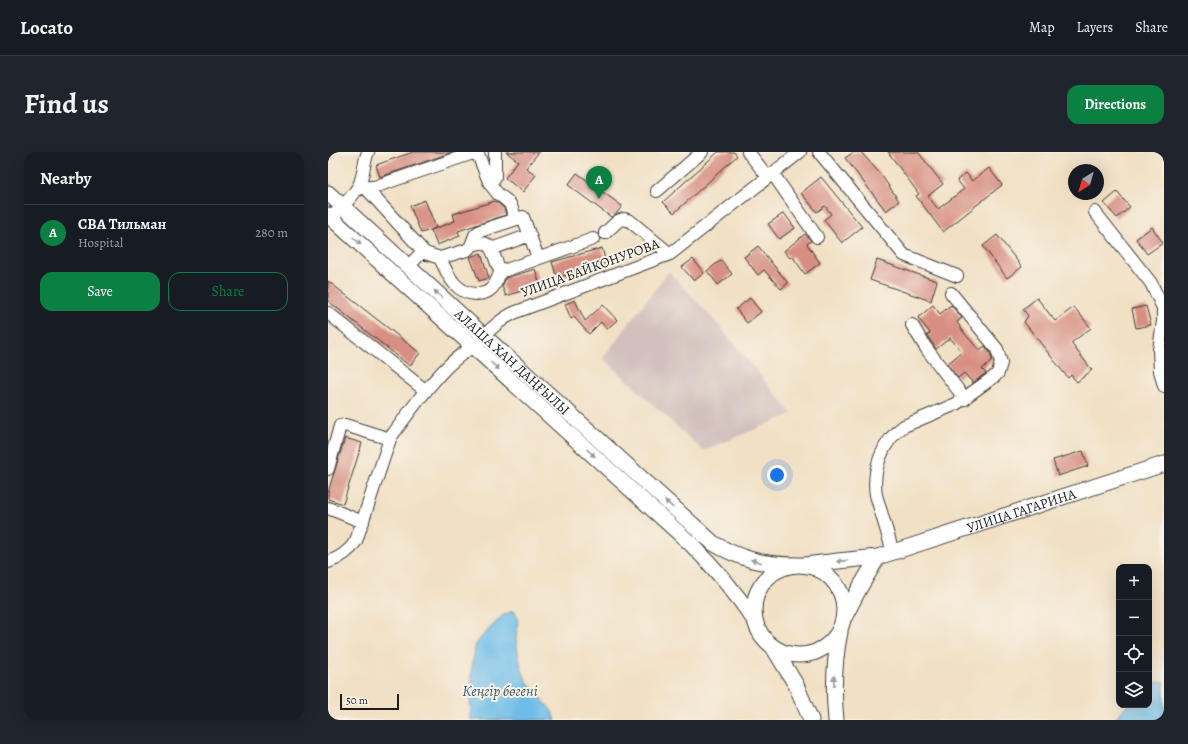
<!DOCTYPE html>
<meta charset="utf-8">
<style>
:root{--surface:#171b24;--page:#20242c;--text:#f1f3f6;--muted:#9ea1a6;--line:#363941;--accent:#0b8043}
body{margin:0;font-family:Alegreya,serif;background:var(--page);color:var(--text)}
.controls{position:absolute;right:12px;bottom:12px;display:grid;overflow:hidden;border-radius:8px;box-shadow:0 4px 16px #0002}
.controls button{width:36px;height:36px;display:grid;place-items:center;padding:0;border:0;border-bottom:1px solid var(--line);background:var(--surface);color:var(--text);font:20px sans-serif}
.compass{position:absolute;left:740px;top:12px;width:36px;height:36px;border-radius:50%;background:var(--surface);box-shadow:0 4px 16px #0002;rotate:217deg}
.scale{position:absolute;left:12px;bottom:10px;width:59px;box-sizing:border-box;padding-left:4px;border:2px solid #1c1c1c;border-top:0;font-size:11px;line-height:14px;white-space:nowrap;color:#1c1c1c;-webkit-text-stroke:3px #f7f3e8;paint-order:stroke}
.you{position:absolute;left:449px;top:323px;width:14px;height:14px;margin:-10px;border:3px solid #fff;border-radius:50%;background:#1a73e8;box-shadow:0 0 0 6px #1a73e833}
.badge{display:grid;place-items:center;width:26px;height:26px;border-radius:50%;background:var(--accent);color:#fff;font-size:13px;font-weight:700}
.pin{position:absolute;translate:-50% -33px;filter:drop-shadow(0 1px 2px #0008)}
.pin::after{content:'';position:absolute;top:21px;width:14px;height:12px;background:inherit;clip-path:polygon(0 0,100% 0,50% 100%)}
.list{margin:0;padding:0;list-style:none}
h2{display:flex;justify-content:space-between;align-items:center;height:52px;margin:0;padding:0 16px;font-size:17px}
h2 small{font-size:13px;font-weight:400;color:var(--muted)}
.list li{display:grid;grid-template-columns:26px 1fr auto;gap:12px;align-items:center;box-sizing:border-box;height:56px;padding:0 16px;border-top:1px solid var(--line)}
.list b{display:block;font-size:15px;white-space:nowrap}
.list p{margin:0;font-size:13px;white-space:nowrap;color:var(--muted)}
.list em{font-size:13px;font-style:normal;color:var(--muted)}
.actions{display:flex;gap:8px;padding:12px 16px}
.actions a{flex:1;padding:9px 0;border:1px solid var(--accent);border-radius:12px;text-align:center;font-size:14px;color:var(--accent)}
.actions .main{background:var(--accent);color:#fff}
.icon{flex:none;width:22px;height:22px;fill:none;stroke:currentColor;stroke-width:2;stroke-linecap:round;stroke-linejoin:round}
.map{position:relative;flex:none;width:836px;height:568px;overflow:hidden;border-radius:12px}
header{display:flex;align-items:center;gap:24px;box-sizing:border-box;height:56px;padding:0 20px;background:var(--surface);border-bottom:1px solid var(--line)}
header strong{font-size:19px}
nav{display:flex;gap:22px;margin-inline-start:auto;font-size:14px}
.intro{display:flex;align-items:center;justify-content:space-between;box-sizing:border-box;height:96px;padding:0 24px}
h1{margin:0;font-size:28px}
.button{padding:10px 18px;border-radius:12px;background:var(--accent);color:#fff;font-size:14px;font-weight:700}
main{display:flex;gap:24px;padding:0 24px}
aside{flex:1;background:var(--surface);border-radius:12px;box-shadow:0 4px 16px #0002}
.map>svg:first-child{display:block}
</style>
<header>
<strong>Locato</strong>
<nav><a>Map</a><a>Layers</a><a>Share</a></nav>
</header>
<div class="intro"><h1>Find us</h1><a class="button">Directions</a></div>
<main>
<aside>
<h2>Nearby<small></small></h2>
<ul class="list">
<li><span class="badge">A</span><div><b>СВА Тильман</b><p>Hospital</p></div><em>280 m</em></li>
</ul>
<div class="actions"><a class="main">Save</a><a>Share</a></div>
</aside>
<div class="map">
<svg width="836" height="568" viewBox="0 0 836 568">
<rect width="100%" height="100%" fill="#f7f3e8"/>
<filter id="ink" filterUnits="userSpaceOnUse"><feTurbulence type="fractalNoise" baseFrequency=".025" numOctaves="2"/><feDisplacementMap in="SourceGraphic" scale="8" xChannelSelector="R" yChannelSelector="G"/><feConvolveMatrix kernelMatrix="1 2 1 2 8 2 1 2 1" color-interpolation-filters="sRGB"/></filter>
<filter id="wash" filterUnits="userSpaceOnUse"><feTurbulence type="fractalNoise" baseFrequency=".012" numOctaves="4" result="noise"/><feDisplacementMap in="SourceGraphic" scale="16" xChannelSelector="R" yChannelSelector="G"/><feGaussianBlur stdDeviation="0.9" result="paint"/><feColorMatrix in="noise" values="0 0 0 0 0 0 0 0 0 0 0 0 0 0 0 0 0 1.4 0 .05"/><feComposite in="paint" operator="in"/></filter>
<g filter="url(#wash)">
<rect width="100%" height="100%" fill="#f1e0c4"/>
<path fill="#d1c0bc" d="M 341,119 L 394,177 L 464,262 L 375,299 L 275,206 Z"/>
<path fill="#6ebde8" stroke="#456c82" d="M 184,459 L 187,460 L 190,466 L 188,488 L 193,516 L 199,530 L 223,558 L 228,568 L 143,568 L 142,546 L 144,531 L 143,522 L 148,491 L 174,464 Z
M 836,529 L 836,568 L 786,568 L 799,553 L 821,553 L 821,532 Z"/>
<g id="blocks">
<path fill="#d88f83" d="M 85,0 L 125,0 L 52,25 L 48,13 Z
M 178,0 L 211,0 L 198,16 L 208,23 L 195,40 L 177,26 L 190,9 Z
M 390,0 L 406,0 L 409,4 L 346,61 L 335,50 Z
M 526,0 L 533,0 L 554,24 L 571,49 L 558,59 L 517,6 Z
M 560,0 L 590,0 L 615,32 L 600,44 L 610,57 L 636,37 L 629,28 L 638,21 L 644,29 L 661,16 L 674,33 L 615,80 L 588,44 L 591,42 Z
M 249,21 L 294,54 L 288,62 L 283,65 L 240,33 Z
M 493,25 L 534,75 L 514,91 L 496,68 L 503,62 L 497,54 L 489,60 L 473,41 Z
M 789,40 L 802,55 L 789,66 L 776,51 Z
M 97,48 L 108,76 L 93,81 L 82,54 Z
M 167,49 L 176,56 L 178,63 L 130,79 L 132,84 L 109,93 L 103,78 L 127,69 L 125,62 Z
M 456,61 L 467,76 L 451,87 L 440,72 Z
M 824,75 L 835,91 L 819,102 L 808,87 Z
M 477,82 L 483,89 L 479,92 L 492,111 L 477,122 L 464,104 L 462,106 L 456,99 Z
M 669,83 L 694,115 L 679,126 L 655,94 Z
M 430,94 L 460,131 L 453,137 L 436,118 L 430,123 L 416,105 Z
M 274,96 L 278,111 L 229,126 L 224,110 Z
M 153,101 L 161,126 L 151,129 L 142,105 Z
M 365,107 L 376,121 L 366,129 L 354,115 Z
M 393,108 L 404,122 L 390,133 L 379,119 Z
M 549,108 L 609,129 L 603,149 L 542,128 Z
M 207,117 L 212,133 L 178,144 L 174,134 L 178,126 Z
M 0,129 L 92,201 L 82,214 L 0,149 Z
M 422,146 L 433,160 L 419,171 L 408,157 Z
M 709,146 L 727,169 L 746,155 L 763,176 L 743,191 L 764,218 L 749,230 L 743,223 L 740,226 L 696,170 L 700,164 L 695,157 Z
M 247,148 L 257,169 L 275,153 L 289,168 L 279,177 L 273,170 L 261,182 L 246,165 L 243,167 L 237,152 Z
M 605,153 L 612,162 L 623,153 L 634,166 L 629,170 L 637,182 L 651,198 L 657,194 L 662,201 L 664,208 L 654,217 L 658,221 L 645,231 L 636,221 L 630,226 L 619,212 L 634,200 L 622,186 L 608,197 L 599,183 L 602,181 L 590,166 Z
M 818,154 L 823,173 L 808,176 L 804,157 Z
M 17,286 L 34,291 L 15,352 L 0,347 L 0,340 Z
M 755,299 L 760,314 L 730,324 L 725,308 Z"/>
</g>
</g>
<g filter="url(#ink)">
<use href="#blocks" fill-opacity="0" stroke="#3c3935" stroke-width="1"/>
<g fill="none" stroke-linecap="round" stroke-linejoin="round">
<defs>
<path id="minor" d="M 149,0 L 162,32 L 170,42 L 178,48 L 182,52 L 188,67
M 420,0 L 440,25
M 491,0 L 576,103 L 629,124
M 445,22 L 489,85
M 162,32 L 167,25 L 167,0
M 37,35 L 97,101
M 28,38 L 37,35 L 46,35 L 148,0
M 329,39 L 374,0
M 767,60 L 823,131 L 835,156 L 835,169 L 831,198 L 832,219 L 836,234
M 3,66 C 12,56 30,41 33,28 C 36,19 36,9 40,0
M 277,81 L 290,69 L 296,67 L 302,69 L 342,102
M 143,94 C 146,93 152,90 156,91 C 165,93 167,109 171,116 L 178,118 L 265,87
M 163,97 L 202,83
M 112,106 C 120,123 127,141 148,142 C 153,142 159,141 163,137 C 168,133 171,123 173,118
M 80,115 L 93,101 L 97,101 L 112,106 L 139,98 L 143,94 L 147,83 L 152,79 L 195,65 L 210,106
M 0,161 L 98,239
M 584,173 L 598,196 L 637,247
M 0,317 L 12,274 L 17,273 L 62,287
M 0,356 L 35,370
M 565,400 L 548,343 C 544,317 555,288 576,274 L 628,252 L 667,224 L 670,221 L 673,211 L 669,197 L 623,141
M 0,410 C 12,406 21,400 28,389 L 62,287 L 65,282 C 83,258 100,233 121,213 C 129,205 139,199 147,192 C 160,180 172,167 188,160 L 342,102 L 472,0"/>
<g id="major">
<path id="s1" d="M 0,41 L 156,184 L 385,391 C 412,407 436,413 467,413"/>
<path d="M 0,63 L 363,392 C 387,416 408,441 427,469"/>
<path id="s2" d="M 477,413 L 510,409 L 550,405 L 836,312"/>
<circle cx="471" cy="458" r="45"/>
<path d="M 517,464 L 531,437 L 550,405"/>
<path d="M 445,495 L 468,533 L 483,568"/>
<path d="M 508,568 C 505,538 506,509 512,480"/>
</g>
</defs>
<use href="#minor" stroke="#3c3935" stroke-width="14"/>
<use href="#major" stroke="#3c3935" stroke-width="17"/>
<use href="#minor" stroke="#fff" stroke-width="12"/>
<use href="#major" stroke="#fff" stroke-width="15"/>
</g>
<defs><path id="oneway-solid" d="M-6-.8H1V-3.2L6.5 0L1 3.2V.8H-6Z"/></defs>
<g fill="#999">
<use href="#oneway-solid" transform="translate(29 89) rotate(42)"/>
<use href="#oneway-solid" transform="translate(110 142) rotate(-137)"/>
<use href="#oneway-solid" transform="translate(167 214) rotate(42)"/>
<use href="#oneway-solid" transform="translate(263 301) rotate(42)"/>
<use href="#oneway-solid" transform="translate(341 352) rotate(-138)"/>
<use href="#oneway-solid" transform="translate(428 409) rotate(-164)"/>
<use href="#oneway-solid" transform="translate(514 409) rotate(174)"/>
<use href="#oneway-solid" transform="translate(506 529) rotate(-89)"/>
</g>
</g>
<g text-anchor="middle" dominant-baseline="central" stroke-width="4" stroke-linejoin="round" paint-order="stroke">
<g font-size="14" fill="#1c1c1c" stroke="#f7f3e8">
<text transform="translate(262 116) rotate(-20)">УЛИЦА БАЙКОНУРОВА</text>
<text stroke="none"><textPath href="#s1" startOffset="250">АЛАША ХАН ДАҢҒЫЛЫ</textPath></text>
<text stroke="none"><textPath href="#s2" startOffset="224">УЛИЦА ГАГАРИНА</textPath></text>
</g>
<g font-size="15" font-style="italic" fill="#395463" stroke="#f7f3e8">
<text x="172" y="539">Кеңгір бөгені</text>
</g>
</g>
</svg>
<div class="controls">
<button>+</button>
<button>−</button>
<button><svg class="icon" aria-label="locate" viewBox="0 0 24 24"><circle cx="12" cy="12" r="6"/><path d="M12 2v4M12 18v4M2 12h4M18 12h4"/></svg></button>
<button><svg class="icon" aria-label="layers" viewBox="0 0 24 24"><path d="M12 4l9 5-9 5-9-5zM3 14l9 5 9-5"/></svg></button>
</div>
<svg class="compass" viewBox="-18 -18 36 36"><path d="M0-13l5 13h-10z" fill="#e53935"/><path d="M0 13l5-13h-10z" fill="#9ea1a6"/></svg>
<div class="scale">50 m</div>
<div class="you"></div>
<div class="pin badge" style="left:271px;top:47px">A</div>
</div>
</main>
